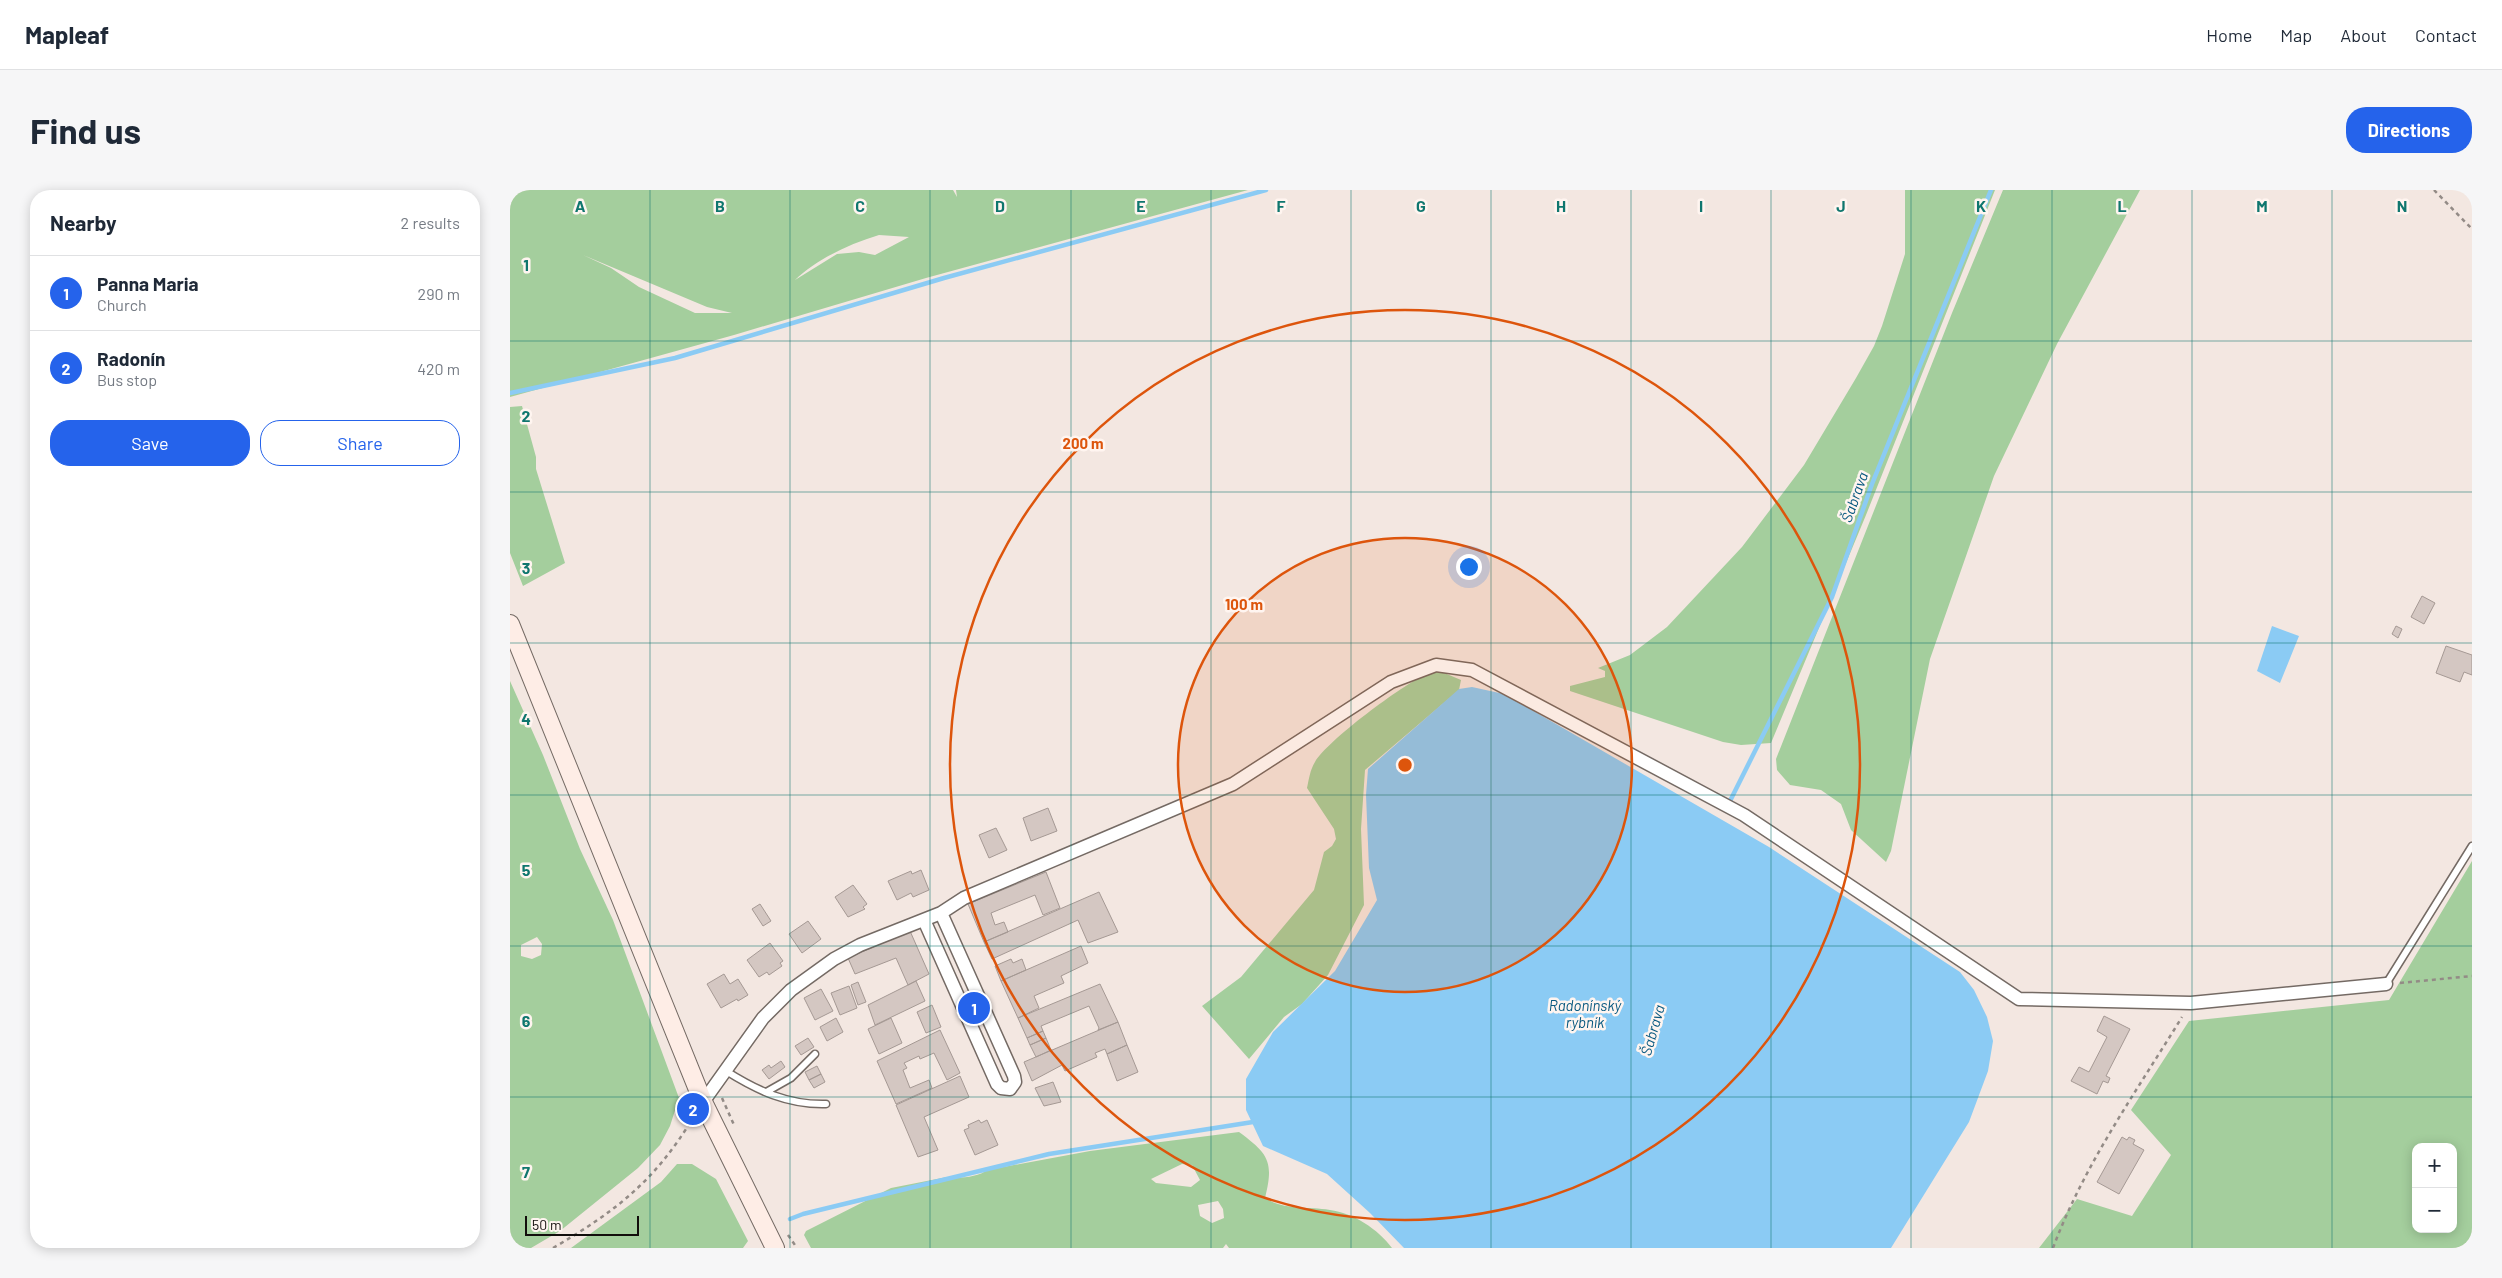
<!DOCTYPE html>
<meta charset="utf-8">
<style>
:root{--surface:#fff;--page:#f6f6f7;--text:#1f2937;--muted:#747a83;--line:#e0e1e3;--accent:#2563eb}
body{margin:0;font-family:Barlow,sans-serif;background:var(--page);color:var(--text)}
.controls{position:absolute;right:15px;bottom:15px;display:grid;overflow:hidden;border-radius:10px;box-shadow:0 2px 12px #0003}
.controls button{width:45px;height:45px;display:grid;place-items:center;padding:0;border:0;border-bottom:1px solid var(--line);background:var(--surface);color:var(--text);font:25px sans-serif}
.scale{position:absolute;left:15px;bottom:12px;width:114px;box-sizing:border-box;padding-left:5px;border:2px solid #120e0c;border-top:0;font-size:14px;line-height:18px;white-space:nowrap;color:#120e0c;-webkit-text-stroke:4px #fff5f0;paint-order:stroke}
.you{position:absolute;left:958px;top:376px;width:18px;height:18px;margin:-12px;border:4px solid #fff;border-radius:50%;background:#1a73e8;box-shadow:0 0 0 8px #1a73e833}
.badge{display:grid;place-items:center;width:32px;height:32px;border-radius:50%;background:var(--accent);color:#fff;font-size:16px;font-weight:700}
.pin{position:absolute;translate:-50% -50%;border:2px solid #fff;box-shadow:0 1px 5px #0006}
.list{margin:0;padding:0;list-style:none}
h2{display:flex;justify-content:space-between;align-items:center;height:65px;margin:0;padding:0 20px;font-size:21px}
h2 small{font-size:16px;font-weight:400;color:var(--muted)}
.list li{display:grid;grid-template-columns:32px 1fr auto;gap:15px;align-items:center;box-sizing:border-box;height:75px;padding:0 20px;border-top:1px solid var(--line)}
.list b{display:block;font-size:19px;white-space:nowrap}
.list p{margin:0;font-size:16px;white-space:nowrap;color:var(--muted)}
.list em{font-size:16px;font-style:normal;color:var(--muted)}
.actions{display:flex;gap:10px;padding:15px 20px}
.actions a{flex:1;padding:11px 0;border:1px solid var(--accent);border-radius:20px;text-align:center;font-size:18px;color:var(--accent)}
.actions .main{background:var(--accent);color:#fff}
.map{position:relative;flex:none;width:1962px;height:1058px;overflow:hidden;border-radius:20px}
header{display:flex;align-items:center;gap:30px;box-sizing:border-box;height:70px;padding:0 25px;background:var(--surface);border-bottom:1px solid var(--line)}
header strong{font-size:24px}
nav{display:flex;gap:28px;margin-inline-start:auto;font-size:18px}
.intro{display:flex;align-items:center;justify-content:space-between;box-sizing:border-box;height:120px;padding:0 30px}
h1{margin:0;font-size:35px}
.button{padding:12px 22px;border-radius:20px;background:var(--accent);color:#fff;font-size:18px;font-weight:700}
main{display:flex;gap:30px;padding:0 30px}
aside{flex:1;background:var(--surface);border-radius:20px;box-shadow:0 2px 12px #0003}
.map>svg:first-child{display:block}
</style>
<header>
<strong>Mapleaf</strong>
<nav><a>Home</a><a>Map</a><a>About</a><a>Contact</a></nav>
</header>
<div class="intro"><h1>Find us</h1><a class="button">Directions</a></div>
<main>
<aside>
<h2>Nearby<small>2 results</small></h2>
<ul class="list">
<li><span class="badge">1</span><div><b>Panna Maria</b><p>Church</p></div><em>290 m</em></li>
<li><span class="badge">2</span><div><b>Radonín</b><p>Bus stop</p></div><em>420 m</em></li>
</ul>
<div class="actions"><a class="main">Save</a><a>Share</a></div>
</aside>
<div class="map">
<svg width="1962" height="1058" viewBox="0 0 1962 1058">
<rect width="100%" height="100%" fill="#f3e7e1"/>
<path fill="#a4ce9d" fill-rule="evenodd" d="M 0,0 L 443,0 L 447,7 L 446,0 L 738,0 L 416,88 L 224,145 L 0,207 ZM 369,45 L 399,47 L 365,65 L 349,62 L 327,64 L 285,90 C 307,69 339,54 369,45 ZM 73,65 L 197,117 L 222,123 L 185,123 L 129,97 L 101,78 Z
M 1395,0 L 1485,0 L 1356,325 L 1261,553 L 1231,555 L 1213,552 L 1060,501 L 1060,496 L 1095,487 L 1095,481 L 1088,478 L 1120,465 L 1157,437 L 1232,357 L 1294,275 L 1346,188 L 1364,156 L 1372,136 L 1395,64 Z
M 1493,0 L 1630,0 L 1547,154 L 1484,286 L 1420,469 L 1381,661 L 1376,672 L 1341,640 L 1331,614 L 1311,600 L 1280,595 L 1267,580 L 1266,569 L 1442,123 Z
M 12,216 L 26,267 L 26,279 L 55,373 L 13,396 L 0,363 L 0,217 Z
M 932,482 L 951,490 L 949,500 L 855,580 L 851,639 L 854,715 L 818,785 L 792,814 L 774,827 L 739,869 L 692,816 L 731,787 L 804,700 L 814,662 L 822,656 L 826,649 L 824,639 L 797,598 C 799,589 800,580 805,572 C 818,550 892,495 917,484 C 922,482 927,482 932,482 Z
M 0,491 L 33,565 L 70,659 L 103,730 L 169,908 L 160,936 L 150,955 L 128,978 L 50,1041 L 21,1058 L 0,1058 ZM 27,747 L 32,754 L 31,765 L 22,769 L 11,766 L 11,755 Z
M 1962,671 L 1962,1058 L 1529,1058 L 1567,1009 L 1622,1026 L 1661,965 L 1621,920 L 1679,831 L 1879,810 ZM 1906,957 L 1943,957 L 1943,1039 L 1906,1039 Z
M 729,942 C 759,964 764,972 755,1008 C 776,1021 796,1016 820,1020 C 843,1023 868,1039 882,1058 L 719,1058 L 716,1054 L 713,1058 L 301,1058 L 294,1045 L 296,1041 L 381,998 L 437,987 C 448,989 469,987 477,980 L 580,961 ZM 672,974 L 682,975 L 690,990 L 681,997 L 646,993 L 641,989 ZM 708,1011 L 713,1019 L 714,1028 L 702,1033 L 690,1026 L 688,1015 Z
M 167,974 L 182,974 L 206,989 L 238,1051 L 233,1058 L 61,1058 L 151,992 Z"/>
<path fill="#8bcbf4" d="M 1762,436 L 1789,446 L 1770,493 L 1747,481 Z
M 962,497 L 994,504 L 1259,657 L 1450,782 L 1464,800 L 1477,827 L 1483,851 L 1478,881 L 1459,932 L 1381,1058 L 894,1058 L 860,1023 L 817,984 L 753,956 L 736,920 L 736,889 L 763,842 L 825,781 L 867,710 L 859,678 L 856,605 L 858,579 L 949,499 Z"/>
<g fill="none" stroke-linecap="round" stroke-linejoin="round">
<path stroke="#8bcbf4" stroke-width="4.5" d="M 0,203 L 165,168 L 434,88 L 756,0
M 1218,615 L 1322,407 L 1362,294 L 1481,0
M 280,1029 L 293,1024 L 539,964 L 743,932"/>
</g>
<path fill="#d4c7c2" stroke="#a59994" d="M 1912,406 L 1925,413 L 1914,434 L 1901,427 Z
M 1886,436 L 1892,439 L 1888,448 L 1882,444 Z
M 1936,456 L 1962,465 L 1962,485 L 1954,482 L 1950,492 L 1926,483 Z
M 538,618 L 547,641 L 521,651 L 513,628 Z
M 486,638 L 497,660 L 479,668 L 469,645 Z
M 411,680 L 419,700 L 403,707 L 401,703 L 387,710 L 378,691 L 401,681 L 402,684 Z
M 536,682 L 550,718 L 533,725 L 525,705 L 481,723 L 485,735 L 494,732 L 498,742 L 474,752 L 458,714 Z
M 343,695 L 357,714 L 353,717 L 355,719 L 338,727 L 325,707 Z
M 589,702 L 608,742 L 578,753 L 568,730 L 482,769 L 474,752 Z
M 250,714 L 261,731 L 253,736 L 242,719 Z
M 298,731 L 311,749 L 292,763 L 279,744 Z
M 400,741 L 419,784 L 398,795 L 386,768 L 345,784 L 338,768 Z
M 260,753 L 273,771 L 270,773 L 272,776 L 259,785 L 257,782 L 249,787 L 237,770 Z
M 571,756 L 578,773 L 551,786 L 554,793 L 524,806 L 529,818 L 508,828 L 491,791 Z
M 501,769 L 503,773 L 512,769 L 516,780 L 491,791 L 485,776 Z
M 214,784 L 220,794 L 228,789 L 238,805 L 228,811 L 227,809 L 211,818 L 197,794 Z
M 406,791 L 415,811 L 365,835 L 358,815 Z
M 348,792 L 356,812 L 348,815 L 341,795 Z
M 590,794 L 608,832 L 588,840 L 589,838 L 579,816 L 531,836 L 533,841 L 517,848 L 508,828 Z
M 339,796 L 347,818 L 330,825 L 321,803 Z
M 311,799 L 323,821 L 305,830 L 294,808 Z
M 467,811 L 470,824 L 465,826 L 458,815 Z
M 422,815 L 431,837 L 416,843 L 407,822 Z
M 1594,826 L 1620,839 L 1596,886 L 1600,888 L 1598,893 L 1593,891 L 1587,904 L 1561,891 L 1569,877 L 1579,882 L 1597,847 L 1587,841 Z
M 326,828 L 333,842 L 317,851 L 310,837 Z
M 381,828 L 392,853 L 369,864 L 358,839 Z
M 608,832 L 617,855 L 597,864 L 595,859 L 585,863 L 587,867 L 555,881 L 552,875 L 522,891 L 514,872 Z
M 430,840 L 450,883 L 437,890 L 424,863 L 410,869 L 409,866 L 394,873 L 397,878 L 393,880 L 400,898 L 419,890 L 422,898 L 386,914 L 367,871 Z
M 533,841 L 536,848 L 520,855 L 517,848 Z
M 298,848 L 304,857 L 291,865 L 285,856 Z
M 536,848 L 541,860 L 526,867 L 520,855 Z
M 617,855 L 628,882 L 607,891 L 597,864 Z
M 271,871 L 275,877 L 259,889 L 252,880 L 259,875 L 261,878 Z
M 307,876 L 311,884 L 299,890 L 295,882 Z
M 311,884 L 315,892 L 304,898 L 299,890 Z
M 450,886 L 459,907 L 414,927 L 428,960 L 408,967 L 386,915 Z
M 543,892 L 551,912 L 534,916 L 525,898 Z
M 469,930 L 471,933 L 477,930 L 488,955 L 465,965 L 454,940 L 459,938 L 458,935 Z
M 1612,947 L 1617,950 L 1619,947 L 1625,950 L 1623,954 L 1634,960 L 1609,1004 L 1587,992 Z"/>
<g fill="none" stroke-linecap="round" stroke-linejoin="round">
<defs>
<path id="lane" d="M 1876,794 L 1962,656
M 216,881 C 248,901 278,915 316,914
M 258,901 L 281,888 L 305,864"/>
<path id="street" d="M 414,730 L 487,894 L 491,898 L 500,899 L 505,892 L 504,886 L 431,723
M 193,912 L 253,828 L 281,800 L 324,769 L 350,755 L 431,723 L 454,708 L 723,594 L 881,492 L 926,475 L 962,480 L 1234,625 L 1509,809 L 1681,813 L 1876,794"/>
<path id="secondary" d="M 0,434 L 193,912 L 265,1058"/>
</defs>
<use href="#lane" stroke="#746a64" stroke-width="9"/>
<use href="#street" stroke="#746a64" stroke-width="15"/>
<use href="#secondary" stroke="#746a64" stroke-width="20"/>
<path stroke="#938b86" stroke-width="2.5" stroke-dasharray="4 4" stroke-linecap="butt" d="M 1924,0 L 1962,39
M 1890,793 L 1962,786
M 212,908 L 224,935
M 278,1045 L 287,1058
M 43,1058 C 106,1021 144,992 183,928
M 1543,1058 C 1574,975 1626,902 1672,827"/>
<use href="#lane" stroke="#fff" stroke-width="6"/>
<use href="#street" stroke="#fff" stroke-width="12"/>
<use href="#secondary" stroke="#feede6" stroke-width="18"/>
</g>
<path fill="none" stroke="#0f766e" stroke-width="1" stroke-opacity="0.55" d="M 140,0 L 140,1058M 280,0 L 280,1058M 420,0 L 420,1058M 561,0 L 561,1058M 701,0 L 701,1058M 841,0 L 841,1058M 981,0 L 981,1058M 1121,0 L 1121,1058M 1261,0 L 1261,1058M 1401,0 L 1401,1058M 1542,0 L 1542,1058M 1682,0 L 1682,1058M 1822,0 L 1822,1058M 0,151 L 1962,151M 0,302 L 1962,302M 0,453 L 1962,453M 0,605 L 1962,605M 0,756 L 1962,756M 0,907 L 1962,907"/>
<circle cx="895" cy="575" r="227" fill="#dd550c" fill-opacity=".12"/>
<g fill="none" stroke="#dd550c" stroke-width="2.5">
<circle cx="895" cy="575" r="227"/>
<circle cx="895" cy="575" r="455"/>
</g>
<g text-anchor="middle" dominant-baseline="central" stroke-width="5" stroke-linejoin="round" paint-order="stroke">
<g font-size="15" font-style="italic" fill="#095980" stroke="#fff5f0">
<text transform="translate(1344 307) rotate(-70)">Šabrava</text>
<text x="1075" y="815">Radonínský<tspan x="1075" dy="17">rybník</tspan></text>
<text transform="translate(1142 840) rotate(-74)">Šabrava</text>
</g>
</g>
<g font-size="16" text-anchor="middle" font-weight="bold" fill="#0f766e" stroke="#fff5f0" stroke-width="5" stroke-linejoin="round" paint-order="stroke">
<text x="70" y="22">A</text>
<text x="210" y="22">B</text>
<text x="350" y="22">C</text>
<text x="490" y="22">D</text>
<text x="631" y="22">E</text>
<text x="771" y="22">F</text>
<text x="911" y="22">G</text>
<text x="1051" y="22">H</text>
<text x="1191" y="22">I</text>
<text x="1331" y="22">J</text>
<text x="1471" y="22">K</text>
<text x="1612" y="22">L</text>
<text x="1752" y="22">M</text>
<text x="1892" y="22">N</text>
<text x="16" y="81">1</text>
<text x="16" y="232">2</text>
<text x="16" y="384">3</text>
<text x="16" y="535">4</text>
<text x="16" y="686">5</text>
<text x="16" y="837">6</text>
<text x="16" y="988">7</text>
</g>
<circle cx="895" cy="575" r="8" fill="#dd550c" stroke="#fff5f0" stroke-width="2.5"/>
<g font-size="15" text-anchor="middle" font-weight="bold" fill="#dd550c" stroke="#fff5f0" stroke-width="5" stroke-linejoin="round" paint-order="stroke">
<text x="573" y="259">200 m</text>
<text x="734" y="420">100 m</text>
</g>
</svg>
<div class="controls">
<button>+</button>
<button>−</button>
</div>
<div class="scale">50 m</div>
<div class="you"></div>
<div class="pin badge" style="left:464px;top:818px">1</div>
<div class="pin badge" style="left:183px;top:919px">2</div>
</div>
</main>
